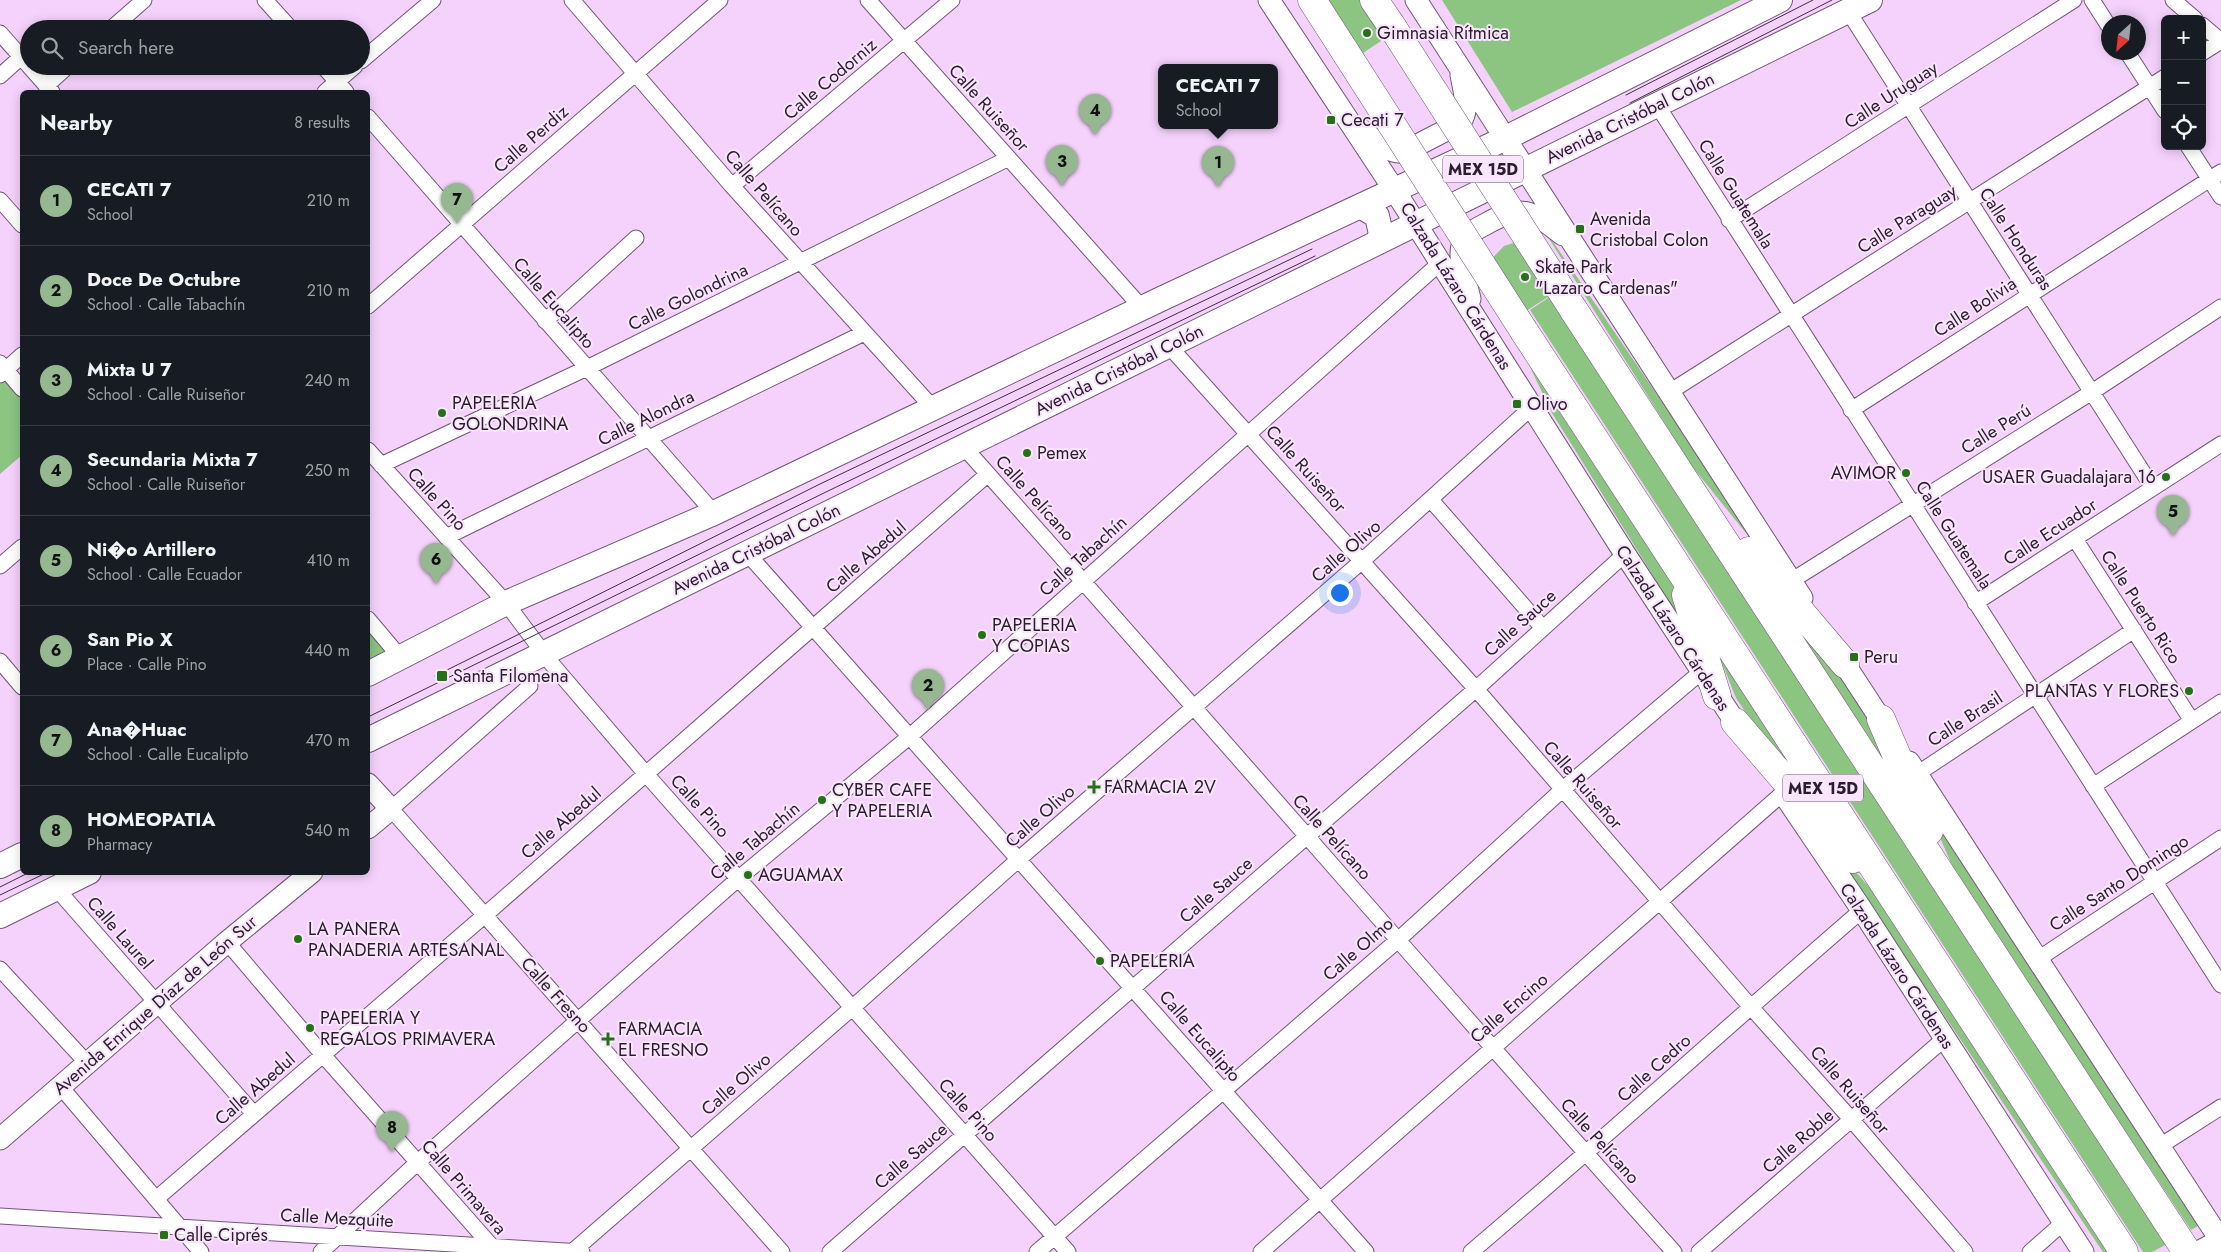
<!DOCTYPE html>
<meta charset="utf-8">
<style>
:root{--surface:#171b24;--page:#242831;--text:#f1f3f6;--muted:#9ea1a6;--line:#363941;--accent:#95b891}
body{margin:0;font-family:Jost,sans-serif;background:var(--page);color:var(--text)}
.controls{position:absolute;right:15px;top:15px;display:grid;overflow:hidden;border-radius:8px;box-shadow:0 2px 12px #0003}
.controls button{width:45px;height:45px;display:grid;place-items:center;padding:0;border:0;border-bottom:1px solid var(--line);background:var(--surface);color:var(--text);font:25px sans-serif}
.compass{position:absolute;left:2101px;top:15px;width:45px;height:45px;border-radius:50%;background:var(--surface);box-shadow:0 2px 12px #0003;rotate:207deg}
.you{position:absolute;left:1339px;top:592px;width:18px;height:18px;margin:-12px;border:4px solid #fff;border-radius:50%;background:#1a73e8;box-shadow:0 0 0 8px #1a73e833}
.badge{display:grid;place-items:center;width:32px;height:32px;border-radius:50%;background:var(--accent);color:#111;font-size:16px;font-weight:700}
.pin{position:absolute;translate:-50% -41px;filter:drop-shadow(0 1px 2px #0008)}
.pin::after{content:'';position:absolute;top:26px;width:18px;height:15px;background:inherit;clip-path:polygon(0 0,100% 0,50% 100%)}
.popup{position:absolute;left:1158px;top:64px;width:120px;height:65px;box-sizing:border-box;display:grid;place-content:center;border-radius:8px;background:var(--surface);filter:drop-shadow(0 1px 4px #0005);font-size:16px;white-space:nowrap;color:var(--muted)}
.popup b{font-size:19px;color:var(--text)}
.popup::after{content:'';position:absolute;left:50%;top:100%;margin-left:-10px;border:10px solid transparent;border-top-color:var(--surface)}
.list{margin:0;padding:0;list-style:none}
h2{display:flex;justify-content:space-between;align-items:center;height:65px;margin:0;padding:0 20px;font-size:21px}
h2 small{font-size:16px;font-weight:400;color:var(--muted)}
.list li{display:grid;grid-template-columns:32px 1fr auto;gap:15px;align-items:center;box-sizing:border-box;height:90px;padding:0 20px;border-top:1px solid var(--line)}
.list b{display:block;font-size:19px;white-space:nowrap}
.list p{margin:0;font-size:16px;white-space:nowrap;color:var(--muted)}
.list em{font-size:16px;font-style:normal;color:var(--muted)}
.icon{flex:none;width:28px;height:28px;fill:none;stroke:currentColor;stroke-width:2;stroke-linecap:round;stroke-linejoin:round}
.map{position:relative;flex:none;width:2221px;height:1252px;overflow:hidden}
.search{position:absolute;background:var(--surface);box-shadow:0 2px 12px #0003;left:20px;top:20px;width:350px;height:55px;display:flex;align-items:center;gap:12px;box-sizing:border-box;padding:0 18px;border-radius:28px;color:var(--muted);font-size:19px}
.panel{position:absolute;background:var(--surface);box-shadow:0 2px 12px #0003;left:20px;top:90px;width:350px;height:785px;border-radius:8px}
.map>svg:first-child{display:block}
</style>
<div class="map">
<svg width="2221" height="1252" viewBox="0 0 2221 1252">
<rect width="100%" height="100%" fill="#f5d2fc"/>
<path fill="#8cc482" d="M 1324,0 L 1362,0 L 1387,37 L 1360,55 Z
M 1442,0 L 1741,0 L 1512,112 Z
M 1528,205 L 1779,574 L 1691,465 Z
M 1539,235 L 1570,283 L 1512,320 L 1480,271 L 1504,246 Z
M 1551,296 L 2169,1243 L 2152,1252 L 2143,1252 L 1530,310 Z
M 1506,317 L 1670,572 L 1685,627 L 1552,413 Z
M 0,371 L 22,396 L 22,455 L 0,474 Z
M 1762,575 L 1874,716 L 1914,815 Z
M 1700,608 L 1850,840 L 1788,775 L 1736,698 Z
M 368,630 L 386,653 L 368,663 Z
M 1914,778 L 2203,1223 L 2191,1230 L 1958,879 Z
M 1824,836 L 1923,948 L 2114,1252 L 2103,1252 Z"/>
<g fill="none" stroke-linecap="round" stroke-linejoin="round">
<defs>
<path id="street" d="M 265,0 L 291,29
M 572,0 L 732,186 L 933,408
M 868,0 L 1142,308
M 2092,0 L 2108,25
M 2173,0 L 2195,19
M 1848,11 L 2153,488
M 2202,25 L 2221,41
M 111,29 L 144,0
M 0,33 L 29,66
M 2127,52 L 2165,111
M 2202,53 L 2221,41
M 361,61 L 433,0
M 29,66 L 52,92
M 323,66 L 346,92
M 0,76 L 21,57
M 46,86 L 68,66
M 325,92 L 355,66
M 1657,105 L 2221,985
M 368,117 L 714,513
M 2188,146 L 2221,197
M 732,186 L 952,0
M 0,200 L 22,225
M 1729,220 L 2074,0
M 368,306 L 720,0
M 545,321 L 636,238
M 1169,346 L 1476,689 L 1750,1006 L 1851,1119 L 1965,1252
M 0,363 L 22,389
M 0,375 L 22,355
M 1668,393 L 2165,77
M 1851,410 L 2221,172
M 963,446 C 1201,713 1435,985 1674,1252
M 368,450 L 506,603 L 551,663 L 646,774 L 1068,1252
M 381,465 L 587,368 L 1009,158
M 1431,500 L 1542,627
M 446,537 L 864,333
M 2075,539 L 2192,721
M 747,553 L 1366,1252
M 0,566 L 22,547
M 1791,581 L 2092,392 L 2221,307
M 1975,603 L 2221,444
M 368,619 L 400,657
M 0,661 L 22,687
M 530,686 L 391,809 L 782,1252
M 1917,774 L 2134,630
M 2093,786 L 2221,702
M 56,888 L 254,1114
M 227,942 L 323,1055 L 495,1250
M 2038,959 L 2221,838
M 0,969 L 87,1063
M 60,1086 L 201,1252
M 2160,1146 L 2221,1107
M 156,1199 L 485,915 L 988,474
M 0,1216 L 582,1252
M 321,1252 L 418,1162 L 739,878 L 909,737 L 1441,262
M 572,1252 L 852,1008 L 1019,859 L 1362,561 L 1532,407
M 830,1252 L 1476,689 L 1625,554
M 1037,1252 L 1398,940 L 1562,790 L 1701,672
M 1261,1252 L 1783,793
M 1471,1252 C 1603,1140 1731,1023 1862,910
M 1699,1252 L 1944,1039
M 2030,1252 L 2064,1222"/>
<path id="secondary" d="M 1269,0 L 1395,191 L 1625,554 L 1743,734
M 1416,0 L 1802,598
M 1362,130 C 1374,140 1388,154 1404,152 L 1460,123 C 1470,110 1464,91 1461,75
M 1470,299 C 1467,285 1458,259 1462,246 C 1465,235 1474,230 1484,225 C 1521,204 1530,209 1563,235
M 1836,651 L 1889,732
M 1909,762 L 2221,1241
M 368,784 L 391,809 L 368,828
M 1785,796 L 1862,910 L 2083,1252
M 0,1139 L 227,942 L 312,872
M 2198,1252 L 2221,1240"/>
<path id="primary" d="M 1362,207 L 1377,216 L 1381,234 L 1377,243
M 368,674 L 506,603 L 714,513 L 1161,299 L 1506,138 L 1780,0
M 368,740 L 1870,0
M 0,866 L 22,855
M 0,916 L 89,872"/>
<path id="highway" d="M 1312,0 L 1346,53
M 1374,0 L 1393,28
M 1573,309 L 2187,1252
M 1524,331 L 2124,1252
M 1749,551 L 1845,664
M 1686,595 L 1717,696
M 1881,719 L 1929,831
M 1735,722 L 1853,859"/>
</defs>
<use href="#street" stroke="#75567b" stroke-width="17"/>
<use href="#secondary" stroke="#75567b" stroke-width="23"/>
<use href="#primary" stroke="#75567b" stroke-width="26"/>
<use href="#highway" stroke="#75567b" stroke-width="29"/>
<use href="#street" stroke="#fff" stroke-width="15"/>
<use href="#secondary" stroke="#fff" stroke-width="21"/>
<use href="#primary" stroke="#fff" stroke-width="24"/>
<use href="#highway" stroke="#fff" stroke-width="28"/>
<path stroke="#3f3041" stroke-width="1" d="M 1626,95 L 1813,0
M 1630,103 L 1832,0
M 435,676 L 820,484 L 1312,249
M 368,717 L 828,491 L 1315,256
M 0,887 L 30,872
M 0,895 L 48,872"/>
<defs>
<path id="highway-bridge" d="M 1393,28 L 1573,309
M 1346,53 L 1524,331"/>
</defs>
<use href="#highway-bridge" stroke="#75567b" stroke-width="29" stroke-linecap="butt"/>
<use href="#highway-bridge" stroke="#fff" stroke-width="28"/>
</g>
<g fill="#257116" stroke="#fae5fe" stroke-width="2">
<circle cx="1367" cy="33" r="5"/>
<rect x="1326" y="115" width="10" height="10" rx="2.5"/>
<rect x="1575" y="224" width="10" height="10" rx="2.5"/>
<circle cx="1525" cy="277" r="5"/>
<rect x="1512" y="399" width="10" height="10" rx="2.5"/>
<circle cx="442" cy="413" r="5"/>
<circle cx="1027" cy="453" r="5"/>
<circle cx="1906" cy="473" r="5"/>
<circle cx="2166" cy="477" r="5"/>
<circle cx="982" cy="635" r="5"/>
<rect x="1849" y="652" width="10" height="10" rx="2.5"/>
<rect x="436" y="670" width="12" height="12" rx="2.5"/>
<circle cx="2189" cy="691" r="5"/>
<path d="M1091.5 779.5h5v5h5v5h-5v5h-5v-5h-5v-5h5z"/>
<circle cx="822" cy="800" r="5"/>
<circle cx="748" cy="875" r="5"/>
<circle cx="298" cy="939" r="5"/>
<circle cx="1100" cy="961" r="5"/>
<circle cx="310" cy="1028" r="5"/>
<path d="M605.5 1031.5h5v5h5v5h-5v5h-5v-5h-5v-5h5z"/>
<rect x="159" y="1230" width="10" height="10" rx="2.5"/>
</g>
<g text-anchor="middle" dominant-baseline="central" stroke-width="4" stroke-linejoin="round" paint-order="stroke">
<g fill="#fae5fe" stroke="#68596b" stroke-width="1">
<rect x="1443" y="155.5" width="80" height="27" rx="4"/>
<rect x="1783" y="774.5" width="80" height="27" rx="4"/>
</g>
<g font-size="16" font-weight="bold" fill="#2a1d2c">
<text x="1483" y="169">MEX 15D</text>
<text x="1823" y="788">MEX 15D</text>
</g>
<g font-size="18" fill="#2a1d2c" stroke="#fae5fe" text-anchor="start">
<text x="1377" y="33">Gimnasia Rítmica</text>
<text x="1341" y="120">Cecati 7</text>
<text x="1590" y="219">Avenida<tspan x="1590" dy="21">Cristobal Colon</tspan></text>
<text x="1535" y="267">Skate Park<tspan x="1535" dy="21">"Lazaro Cardenas"</tspan></text>
<text x="452" y="403">PAPELERIA<tspan x="452" dy="21">GOLONDRINA</tspan></text>
<text x="1527" y="404">Olivo</text>
<text x="1037" y="453">Pemex</text>
<text x="1896" y="473" text-anchor="end">AVIMOR</text>
<text x="2156" y="477" text-anchor="end">USAER Guadalajara 16</text>
<text x="992" y="625">PAPELERIA<tspan x="992" dy="21">Y COPIAS</tspan></text>
<text x="1864" y="657">Peru</text>
<text x="453" y="676">Santa Filomena</text>
<text x="2179" y="691" text-anchor="end">PLANTAS Y FLORES</text>
<text x="1104" y="787">FARMACIA 2V</text>
<text x="832" y="790">CYBER CAFE<tspan x="832" dy="21">Y PAPELERIA</tspan></text>
<text x="758" y="875">AGUAMAX</text>
<text x="308" y="929">LA PANERA<tspan x="308" dy="21">PANADERIA ARTESANAL</tspan></text>
<text x="1110" y="961">PAPELERIA</text>
<text x="320" y="1018">PAPELERIA Y<tspan x="320" dy="21">REGALOS PRIMAVERA</tspan></text>
<text x="618" y="1029">FARMACIA<tspan x="618" dy="21">EL FRESNO</tspan></text>
<text x="174" y="1235">Calle Ciprés</text>
</g>
<g font-size="18" fill="#2a1d2c" stroke="#fae5fe">
<text transform="translate(830 79) rotate(-40)">Calle Codorniz</text>
<text transform="translate(1891 95) rotate(-33)">Calle Uruguay</text>
<text transform="translate(989 108) rotate(48)">Calle Ruiseñor</text>
<text transform="translate(1630 118) rotate(-26)">Avenida Cristóbal Colón</text>
<text transform="translate(531 139) rotate(-41)">Calle Perdiz</text>
<text transform="translate(764 193) rotate(49)">Calle Pelícano</text>
<text transform="translate(1736 194) rotate(58)">Calle Guatemala</text>
<text transform="translate(1907 219) rotate(-32)">Calle Paraguay</text>
<text transform="translate(2016 239) rotate(57)">Calle Honduras</text>
<text transform="translate(1456 286) rotate(58)">Calzada Lázaro Cárdenas</text>
<text transform="translate(688 297) rotate(-26)">Calle Golondrina</text>
<text transform="translate(554 303) rotate(49)">Calle Eucalipto</text>
<text transform="translate(1975 307) rotate(-33)">Calle Bolivia</text>
<text transform="translate(1119 370) rotate(-26)">Avenida Cristóbal Colón</text>
<text transform="translate(646 418) rotate(-26)">Calle Alondra</text>
<text transform="translate(1996 429) rotate(-32)">Calle Perú</text>
<text transform="translate(1306 469) rotate(48)">Calle Ruiseñor</text>
<text transform="translate(1035 498) rotate(48)">Calle Pelícano</text>
<text transform="translate(437 499) rotate(48)">Calle Pino</text>
<text transform="translate(2050 532) rotate(-33)">Calle Ecuador</text>
<text transform="translate(1954 535) rotate(57)">Calle Guatemala</text>
<text transform="translate(756 549) rotate(-26)">Avenida Cristóbal Colón</text>
<text transform="translate(1346 551) rotate(-41)">Calle Olivo</text>
<text transform="translate(1083 556) rotate(-42)">Calle Tabachín</text>
<text transform="translate(866 557) rotate(-41)">Calle Abedul</text>
<text transform="translate(2141 607) rotate(57)">Calle Puerto Rico</text>
<text transform="translate(1520 623) rotate(-42)">Calle Sauce</text>
<text transform="translate(1673 628) rotate(57)">Calzada Lázaro Cárdenas</text>
<text transform="translate(1965 719) rotate(-33)">Calle Brasil</text>
<text transform="translate(1583 785) rotate(49)">Calle Ruiseñor</text>
<text transform="translate(700 806) rotate(48)">Calle Pino</text>
<text transform="translate(1040 816) rotate(-41)">Calle Olivo</text>
<text transform="translate(561 823) rotate(-41)">Calle Abedul</text>
<text transform="translate(1332 837) rotate(48)">Calle Pelícano</text>
<text transform="translate(755 841) rotate(-40)">Calle Tabachín</text>
<text transform="translate(2119 883) rotate(-33)">Calle Santo Domingo</text>
<text transform="translate(1216 890) rotate(-41)">Calle Sauce</text>
<text transform="translate(120 933) rotate(49)">Calle Laurel</text>
<text transform="translate(1358 949) rotate(-41)">Calle Olmo</text>
<text transform="translate(1897 966) rotate(57)">Calzada Lázaro Cárdenas</text>
<text transform="translate(556 995) rotate(48)">Calle Fresno</text>
<text transform="translate(155 1005) rotate(-41)">Avenida Enrique Díaz de León Sur</text>
<text transform="translate(1509 1008) rotate(-41)">Calle Encino</text>
<text transform="translate(1200 1036) rotate(49)">Calle Eucalipto</text>
<text transform="translate(1654 1068) rotate(-42)">Calle Cedro</text>
<text transform="translate(736 1084) rotate(-41)">Calle Olivo</text>
<text transform="translate(255 1089) rotate(-41)">Calle Abedul</text>
<text transform="translate(1850 1090) rotate(49)">Calle Ruiseñor</text>
<text transform="translate(968 1110) rotate(48)">Calle Pino</text>
<text transform="translate(1600 1141) rotate(48)">Calle Pelícano</text>
<text transform="translate(1798 1141) rotate(-41)">Calle Roble</text>
<text transform="translate(911 1156) rotate(-41)">Calle Sauce</text>
<text transform="translate(464 1187) rotate(49)">Calle Primavera</text>
<text transform="translate(337 1218) rotate(3)">Calle Mezquite</text>
</g>
</g>
</svg>
<div class="controls">
<button>+</button>
<button>−</button>
<button><svg class="icon" aria-label="locate" viewBox="0 0 24 24"><circle cx="12" cy="12" r="6"/><path d="M12 2v4M12 18v4M2 12h4M18 12h4"/></svg></button>
</div>
<svg class="compass" viewBox="-18 -18 36 36"><path d="M0-13l5 13h-10z" fill="#e53935"/><path d="M0 13l5-13h-10z" fill="#9ea1a6"/></svg>
<div class="you"></div>
<div class="pin badge" style="left:1218px;top:187px">1</div>
<div class="popup"><b>CECATI 7</b>School</div>
<div class="pin badge" style="left:928px;top:710px">2</div>
<div class="pin badge" style="left:1062px;top:186px">3</div>
<div class="pin badge" style="left:1095px;top:135px">4</div>
<div class="pin badge" style="left:2173px;top:536px">5</div>
<div class="pin badge" style="left:436px;top:584px">6</div>
<div class="pin badge" style="left:457px;top:224px">7</div>
<div class="pin badge" style="left:392px;top:1152px">8</div>
<div class="search"><svg class="icon" aria-label="search" viewBox="0 0 24 24"><circle cx="10" cy="10" r="6"/><path d="M15 15l6 6"/></svg>Search here</div>
<section class="panel">
<h2>Nearby<small>8 results</small></h2>
<ul class="list">
<li><span class="badge">1</span><div><b>CECATI 7</b><p>School</p></div><em>210 m</em></li>
<li><span class="badge">2</span><div><b>Doce De Octubre</b><p>School · Calle Tabachín</p></div><em>210 m</em></li>
<li><span class="badge">3</span><div><b>Mixta U 7</b><p>School · Calle Ruiseñor</p></div><em>240 m</em></li>
<li><span class="badge">4</span><div><b>Secundaria Mixta 7</b><p>School · Calle Ruiseñor</p></div><em>250 m</em></li>
<li><span class="badge">5</span><div><b>Ni�o Artillero</b><p>School · Calle Ecuador</p></div><em>410 m</em></li>
<li><span class="badge">6</span><div><b>San Pio X</b><p>Place · Calle Pino</p></div><em>440 m</em></li>
<li><span class="badge">7</span><div><b>Ana�Huac</b><p>School · Calle Eucalipto</p></div><em>470 m</em></li>
<li><span class="badge">8</span><div><b>HOMEOPATIA</b><p>Pharmacy</p></div><em>540 m</em></li>
</ul>
</section>
</div>
